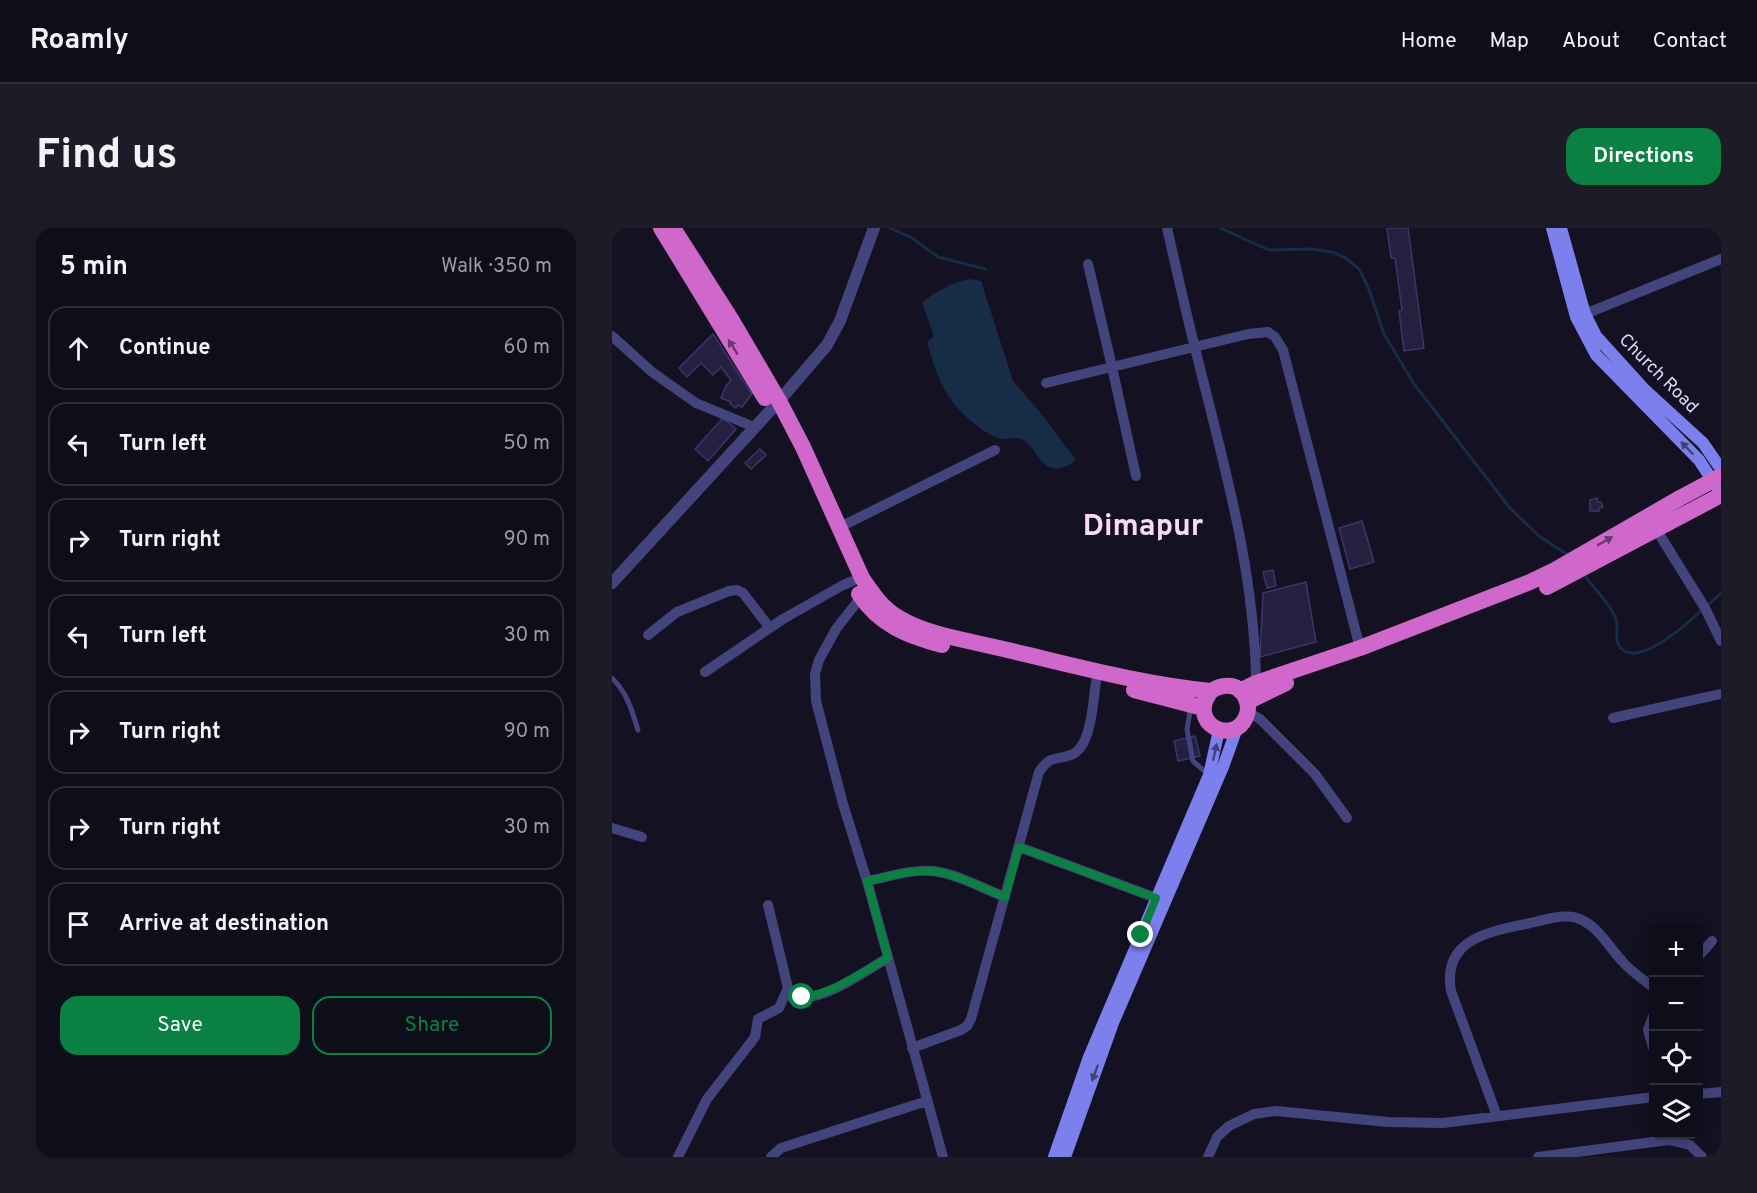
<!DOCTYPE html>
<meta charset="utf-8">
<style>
:root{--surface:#0e0d1a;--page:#1c1b27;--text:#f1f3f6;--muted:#9b9ca2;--line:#2e2d39;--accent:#0b8043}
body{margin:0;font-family:Overpass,sans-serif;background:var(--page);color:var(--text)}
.controls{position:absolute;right:18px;bottom:18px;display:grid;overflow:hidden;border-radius:12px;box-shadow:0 3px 15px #0003}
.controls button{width:54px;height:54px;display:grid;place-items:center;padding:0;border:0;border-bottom:2px solid var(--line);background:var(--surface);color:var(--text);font:30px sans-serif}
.stop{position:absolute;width:18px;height:18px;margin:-14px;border:4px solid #0b8043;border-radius:50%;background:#fff}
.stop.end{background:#0b8043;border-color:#fff;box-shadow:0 2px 6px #0008}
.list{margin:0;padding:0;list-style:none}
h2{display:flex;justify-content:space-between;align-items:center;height:78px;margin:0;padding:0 24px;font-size:26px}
h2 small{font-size:20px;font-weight:400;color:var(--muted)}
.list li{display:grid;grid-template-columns:39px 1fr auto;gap:18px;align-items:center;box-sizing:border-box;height:84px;margin:0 12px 12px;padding:0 12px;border:2px solid var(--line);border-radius:18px}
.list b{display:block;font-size:22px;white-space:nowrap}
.list em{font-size:20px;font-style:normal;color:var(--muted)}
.actions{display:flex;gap:12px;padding:18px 24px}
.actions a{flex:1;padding:14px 0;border:2px solid var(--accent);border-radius:18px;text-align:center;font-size:21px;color:var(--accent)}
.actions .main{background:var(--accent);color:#fff}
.icon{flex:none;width:33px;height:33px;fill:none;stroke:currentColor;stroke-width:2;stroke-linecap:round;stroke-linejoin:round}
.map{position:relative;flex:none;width:1109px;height:929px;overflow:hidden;border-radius:18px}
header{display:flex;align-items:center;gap:36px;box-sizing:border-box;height:84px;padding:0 30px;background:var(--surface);border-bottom:2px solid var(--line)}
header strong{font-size:28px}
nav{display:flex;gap:33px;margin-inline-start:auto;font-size:21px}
.intro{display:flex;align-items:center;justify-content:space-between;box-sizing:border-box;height:144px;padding:0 36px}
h1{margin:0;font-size:42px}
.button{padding:15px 27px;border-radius:18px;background:var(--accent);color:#fff;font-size:21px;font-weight:700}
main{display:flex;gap:36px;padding:0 36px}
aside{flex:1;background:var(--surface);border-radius:18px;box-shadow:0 3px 15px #0003}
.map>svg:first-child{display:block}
</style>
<header>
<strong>Roamly</strong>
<nav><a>Home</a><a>Map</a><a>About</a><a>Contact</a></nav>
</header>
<div class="intro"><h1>Find us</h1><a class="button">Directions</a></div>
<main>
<aside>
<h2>5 min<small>Walk · 350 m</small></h2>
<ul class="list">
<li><svg class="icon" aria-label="ahead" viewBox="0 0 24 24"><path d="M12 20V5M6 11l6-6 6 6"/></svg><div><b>Continue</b></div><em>60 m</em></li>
<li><svg class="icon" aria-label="left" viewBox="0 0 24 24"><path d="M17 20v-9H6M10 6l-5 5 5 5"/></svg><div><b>Turn left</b></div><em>50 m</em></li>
<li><svg class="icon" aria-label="right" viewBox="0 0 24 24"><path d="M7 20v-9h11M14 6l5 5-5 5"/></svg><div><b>Turn right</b></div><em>90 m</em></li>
<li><svg class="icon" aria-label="left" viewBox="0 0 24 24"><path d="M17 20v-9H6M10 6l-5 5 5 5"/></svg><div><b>Turn left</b></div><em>30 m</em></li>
<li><svg class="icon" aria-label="right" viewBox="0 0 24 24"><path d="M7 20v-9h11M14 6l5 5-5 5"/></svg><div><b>Turn right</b></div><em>90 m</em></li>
<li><svg class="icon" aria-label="right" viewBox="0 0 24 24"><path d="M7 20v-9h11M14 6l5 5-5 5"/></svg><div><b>Turn right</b></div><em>30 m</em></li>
<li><svg class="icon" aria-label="arrive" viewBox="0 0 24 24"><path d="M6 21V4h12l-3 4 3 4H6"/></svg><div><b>Arrive at destination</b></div></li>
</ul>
<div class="actions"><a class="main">Save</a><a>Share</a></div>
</aside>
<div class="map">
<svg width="1109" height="929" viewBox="0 0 1109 929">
<rect width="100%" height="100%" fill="#131122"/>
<path fill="#172c46" d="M 358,51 L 369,53 L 401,153 L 428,184 L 464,232 C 459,237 454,239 448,240 C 428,243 426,222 413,213 C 403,206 397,214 387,210 C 378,208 370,202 363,196 C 333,173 325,149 315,114 L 322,108 L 310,74 C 325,64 339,54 358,51 Z"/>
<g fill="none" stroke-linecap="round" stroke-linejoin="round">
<path stroke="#172c46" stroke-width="3" d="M 278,0 L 300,10 L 326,29 L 373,41
M 608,0 L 657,22 L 699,21 L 720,24 L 734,30 L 747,41 L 756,59 L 772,106 L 802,156 L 898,280 L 927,308 L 956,327
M 974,349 C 983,362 999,376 1004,391 C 1007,400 1002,410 1007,418 C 1024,443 1076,395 1090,382
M 1095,378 L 1109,365"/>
</g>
<path fill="#252040" stroke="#3c3569" stroke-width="1.5" d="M 775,0 L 796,0 L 812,120 L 792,123 L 787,83 L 790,82 L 783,30 L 779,30 Z
M 101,106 L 140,166 L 130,179 L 126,177 L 124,180 L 118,176 L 119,174 L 109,170 L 114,158 L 119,152 L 109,139 L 101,147 L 89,135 L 75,149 L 67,140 Z
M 111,190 L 124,201 L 96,233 L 83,221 Z
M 148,221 L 154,227 L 139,241 L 133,235 Z
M 985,270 L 986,274 L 989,274 L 991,279 L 987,280 L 987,283 L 978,283 L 978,272 Z
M 750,293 L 762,334 L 738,341 L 727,300 Z
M 661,342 L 664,358 L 655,360 L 651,344 Z
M 694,354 L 704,414 L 648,429 L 651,365 Z
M 583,508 L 588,528 L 566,533 L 562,513 Z"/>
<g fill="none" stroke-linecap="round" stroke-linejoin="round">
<path stroke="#43447b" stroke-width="5" d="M 0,450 C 15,465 20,482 26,502
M 579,478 L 575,501 L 581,533 L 596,546"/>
<path stroke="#43447b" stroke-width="10" d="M 555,0 C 564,40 573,80 583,120 C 610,230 643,341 644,455
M 476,36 L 500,139 L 524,248
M 973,86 L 1109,31
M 0,108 L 40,144 L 84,175 L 142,199
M 434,155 L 636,106 L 656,104 L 663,109 L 671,122 L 748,420
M 226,300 L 383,222
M 1044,301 L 1093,380 L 1109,413
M 249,369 L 224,401 L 207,432 L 203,446 L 204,473 L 231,576 L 255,653 L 331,929
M 36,407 L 65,384 L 117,363 L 125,362 L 131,365 L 158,400
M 93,444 L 171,391 L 231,357 L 241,353
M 636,484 L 648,491 L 703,546 L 735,590
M 1001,490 L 1109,466
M 0,600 L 30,609
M 407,619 L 544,670
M 255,653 C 276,649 300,641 321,643 C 345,646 370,660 393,669
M 156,677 L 176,760 C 180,764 184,768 191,769 C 217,770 254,742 276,730
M 1086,729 L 1100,713
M 1042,786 L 1036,802 L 1042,823
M 300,820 L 349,802 L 355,798 L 359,791 L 427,544 C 438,527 442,533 459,527 C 480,519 481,473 484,453
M 1086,866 L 1109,864
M 885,888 L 839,763 C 830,710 878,704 918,695 C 934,692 956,683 972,693 C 987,701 998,720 1010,733 C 1018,743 1031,751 1042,760
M 66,929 L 95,871 L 143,809 L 146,791 L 167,780 L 176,760
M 159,929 L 169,920 L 315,873
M 596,929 L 605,909 L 617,898 L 642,886 L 664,883 L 776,894 L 831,895 L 1042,869
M 926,929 L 1057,912 L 1078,917 L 1090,929"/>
<path stroke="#43447b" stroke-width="12" d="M 0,355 L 167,173 L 215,117 L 228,93 L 262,0"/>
<path stroke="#7c80ec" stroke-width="12" d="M 940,0 L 964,89 L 984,127 L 1087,232 L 1104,258
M 949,0 L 973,86 L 984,108 L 1033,162 L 1091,215 L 1109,241
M 442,929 L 477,829 L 597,547 L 607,502
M 453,929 L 501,795 L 611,539 L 625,500"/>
<path stroke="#cf68ca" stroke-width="16" d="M 49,0 L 153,170
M 61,0 L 119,91 L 167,173 L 191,219 L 250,350 C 260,365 270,380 287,390 C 315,407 355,412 387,420 C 457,436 527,456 599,463 C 611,455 628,455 634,471 C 637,477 636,484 634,489 C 621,519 574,495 599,463
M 935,359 L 1109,267
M 247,366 C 267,397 296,408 330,417
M 522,462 L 591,480
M 628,463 L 644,455 L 748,420 L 918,354 L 943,342 L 1068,270 L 1109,248
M 635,474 L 674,455"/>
</g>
<defs><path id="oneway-solid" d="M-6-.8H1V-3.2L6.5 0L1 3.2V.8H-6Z" transform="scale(1.5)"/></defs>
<g fill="#68386e">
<use href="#oneway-solid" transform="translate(121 119) rotate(-122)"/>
<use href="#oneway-solid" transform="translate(993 313) rotate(-30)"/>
</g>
<g fill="#42437d">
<use href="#oneway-solid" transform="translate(1075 220) rotate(-134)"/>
<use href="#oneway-solid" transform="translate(603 524) rotate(-78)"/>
<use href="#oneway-solid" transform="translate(483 845) rotate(110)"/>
</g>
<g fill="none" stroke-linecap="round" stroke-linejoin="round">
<path stroke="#0b8043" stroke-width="8" d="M 190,769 C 222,766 249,744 276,730 L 255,653 C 276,649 300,641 321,643 C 345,646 370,660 393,669 L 407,619 L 544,670 L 529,707"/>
</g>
<g text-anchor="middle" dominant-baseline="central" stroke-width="4.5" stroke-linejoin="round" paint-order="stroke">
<g font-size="18" fill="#dad8f9" stroke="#131122">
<text transform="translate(1046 146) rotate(45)">Church Road</text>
</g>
<g font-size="30" font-weight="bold" fill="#fadaf0" stroke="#131122">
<text x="531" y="299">Dimapur</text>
</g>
</g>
</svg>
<div class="controls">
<button>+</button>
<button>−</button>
<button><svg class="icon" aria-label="locate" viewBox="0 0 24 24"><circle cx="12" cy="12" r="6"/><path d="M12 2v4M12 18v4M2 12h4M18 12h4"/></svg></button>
<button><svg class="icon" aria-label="layers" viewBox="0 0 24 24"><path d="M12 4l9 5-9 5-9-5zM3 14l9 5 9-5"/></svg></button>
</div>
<div class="stop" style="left:190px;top:769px"></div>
<div class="stop end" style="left:529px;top:707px"></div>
</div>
</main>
